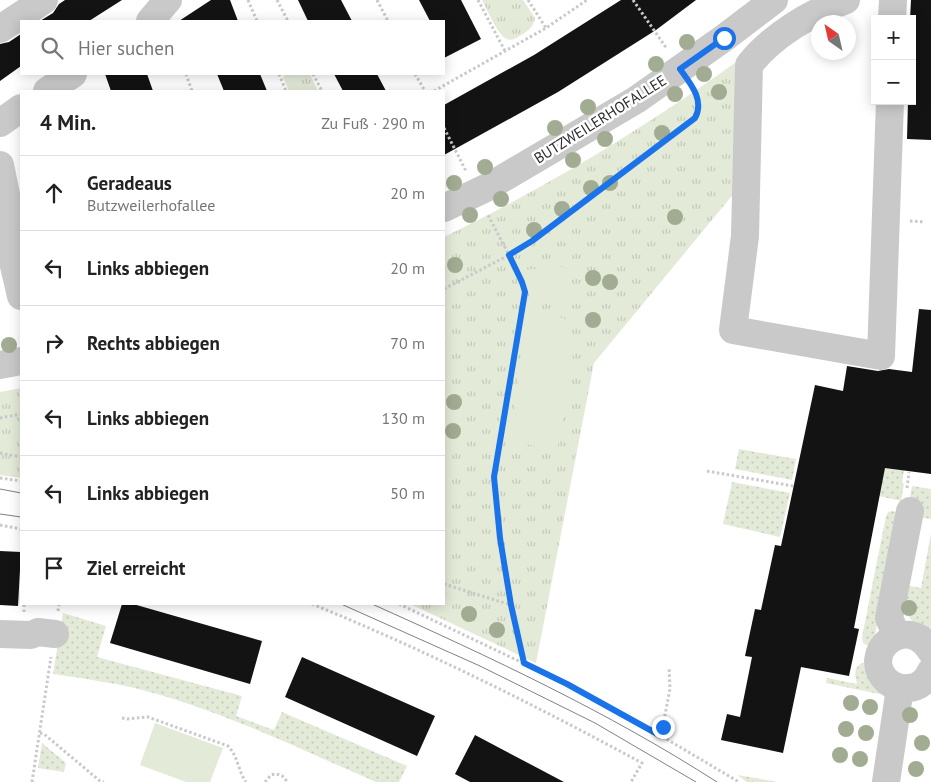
<!DOCTYPE html>
<html lang="de">
<meta charset="utf-8">
<style>
:root{--surface:#fff;--page:#f2f2f2;--text:#222;--muted:#767676;--line:#e0e0e0}
body{margin:0;font-family:"PT Sans",sans-serif;background:var(--page);color:var(--text)}
.controls{position:absolute;right:15px;top:15px;display:grid;overflow:hidden;border-radius:0px;box-shadow:0 2px 12px #0003}
.controls button{width:45px;height:45px;display:grid;place-items:center;padding:0;border:0;border-bottom:1px solid var(--line);background:var(--surface);color:var(--text);font:25px sans-serif}
.compass{position:absolute;left:811px;top:15px;width:45px;height:45px;border-radius:50%;background:var(--surface);box-shadow:0 2px 12px #0003;rotate:326deg}
.stop{position:absolute;width:15px;height:15px;margin:-11px;border:4px solid #1a73e8;border-radius:50%;background:#fff}
.stop.end{background:#1a73e8;border-color:#fff;box-shadow:0 1px 5px #0008}
.list{margin:0;padding:0;list-style:none}
h2{display:flex;justify-content:space-between;align-items:center;height:65px;margin:0;padding:0 20px;font-size:21px}
h2 small{font-size:16px;font-weight:400;color:var(--muted)}
.list li{display:grid;grid-template-columns:32px 1fr auto;gap:15px;align-items:center;box-sizing:border-box;height:75px;padding:0 20px;border-top:1px solid var(--line)}
.list b{display:block;font-size:19px;white-space:nowrap}
.list p{margin:0;font-size:16px;white-space:nowrap;color:var(--muted)}
.list em{font-size:16px;font-style:normal;color:var(--muted)}
.icon{flex:none;width:28px;height:28px;fill:none;stroke:currentColor;stroke-width:2;stroke-linecap:round;stroke-linejoin:round}
.map{position:relative;flex:none;width:931px;height:782px;overflow:hidden}
.search{position:absolute;background:var(--surface);box-shadow:0 2px 12px #0003;left:20px;top:20px;width:425px;height:55px;display:flex;align-items:center;gap:12px;box-sizing:border-box;padding:0 18px;border-radius:0px;color:var(--muted);font-size:19px}
.panel{position:absolute;background:var(--surface);box-shadow:0 2px 12px #0003;left:20px;top:90px;width:425px;height:515px;border-radius:0px}
.map>svg:first-child{display:block}
</style>
<div class="map">
<svg width="931" height="782" viewBox="0 0 931 782">
<defs>
<pattern id="grass-dots" width="8" height="8" patternUnits="userSpaceOnUse" patternTransform="scale(1.25)"><rect width="8" height="8" fill="#e4ead8"/><path d="M2 2h.1M6 6h.1" fill="none" stroke="#c4c9ba" stroke-width="1.8" stroke-linecap="round"/></pattern>
<pattern id="park-tufts" width="24" height="20" patternUnits="userSpaceOnUse" patternTransform="scale(1.25)"><rect width="24" height="20" fill="#e4ead8"/><path d="M3 7l-1-3M5 7V3M7 7l1-3M15 17l-1-3M17 17v-4M19 17l1-3" fill="none" stroke="#c4c9ba"/></pattern>
</defs>
<rect width="100%" height="100%" fill="#fff"/>
<path fill="url(#grass-dots)" d="M 739,449 L 796,459 L 792,480 L 735,469 Z
M 875,466 L 904,470 L 902,483 L 904,484 L 901,501 L 870,494 Z
M 732,482 L 790,493 L 780,537 L 723,524 Z
M 912,486 L 931,489 L 931,519 L 918,517 L 909,502 Z
M 892,511 L 896,512 L 898,517 L 874,640 L 871,645 L 866,645 L 863,642 L 862,637 L 886,516 L 888,512 Z
M 931,533 L 931,634 L 913,622 L 903,609 L 905,585 L 921,588 Z
M 63,613 L 106,626 L 97,657 L 242,696 L 236,716 L 274,730 L 282,712 L 407,766 L 399,782 L 376,782 C 304,751 233,716 157,694 C 123,684 88,679 53,674 Z
M 862,663 L 867,664 L 889,696 L 826,683 L 827,678 L 857,684 C 855,675 853,668 862,663 Z
M 42,743 L 66,763 L 64,772 L 38,768 Z
M 737,775 L 778,782 L 747,782 Z"/>
<path fill="url(#park-tufts)" d="M 482,0 L 523,0 L 535,18 C 533,27 530,30 521,35 C 517,38 512,41 507,39 C 498,36 487,9 482,0 Z
M 739,60 L 735,192 L 594,363 L 536,663 L 410,604 L 444,604 L 444,237 C 547,187 646,127 739,60 Z
M 286,74 L 310,74 L 318,91 L 289,91 L 283,77 Z
M 21,388 L 21,478 L 0,475 L 0,392 Z"/>
<path fill="#e4ead8" d="M 562,267 L 565,268 L 566,270 L 568,296 L 565,297 L 529,300 L 529,291 L 521,270 Z
M 527,311 L 563,318 C 567,320 570,323 571,327 C 579,353 562,420 557,450 L 509,441 L 524,351 L 519,350 Z
M 155,723 L 223,748 L 210,782 L 186,782 L 140,765 Z"/>
<path fill="#131313" d="M 65,0 L 122,0 L 89,21 L 40,21 L 53,13 L 59,4 Z
M 211,0 L 230,0 L 238,21 L 179,21 Z
M 298,0 L 341,0 L 352,21 L 308,21 Z
M 419,0 L 461,0 L 481,39 L 444,58 L 444,21 L 430,21 Z
M 621,0 L 696,0 L 656,30 L 558,92 L 444,155 L 444,105 L 534,55 Z
M 911,0 L 931,0 L 931,140 L 907,139 L 908,101 L 912,101 L 912,19 L 910,19 Z
M 21,34 L 21,66 L 0,81 L 0,44 L 9,42 Z
M 105,74 L 147,74 L 153,91 L 111,91 Z
M 217,74 L 260,74 L 267,91 L 224,91 Z
M 334,74 L 377,74 L 386,91 L 343,91 Z
M 919,309 L 931,310 L 931,474 L 885,468 L 854,628 L 859,629 L 849,676 L 801,667 L 783,753 L 721,740 L 727,714 L 740,717 L 752,657 L 745,656 L 755,609 L 761,610 L 775,545 L 781,546 L 815,385 L 843,391 L 847,366 L 878,371 L 889,369 L 912,372 Z
M 0,551 L 21,552 L 18,606 L 0,605 Z
M 122,604 L 133,604 L 262,641 L 250,684 L 110,643 Z
M 302,657 L 435,716 L 417,756 L 285,697 Z
M 475,735 L 564,782 L 470,782 L 455,774 Z"/>
<g fill="none" stroke-linecap="round" stroke-linejoin="round">
<path stroke="#c9c9c9" stroke-width="3" stroke-dasharray="2.5 2.5" stroke-linecap="butt" d="M 248,0 L 257,21
M 277,0 L 288,21
M 377,0 L 388,21
M 478,0 L 505,51
M 528,0 L 546,28
M 633,0 L 667,49
M 186,74 L 192,91
M 279,74 L 286,91
M 313,74 L 322,91
M 415,74 L 425,91
M 434,91 L 546,28 L 587,0
M 444,128 L 466,171
M 910,221 L 925,222
M 444,289 L 509,255 L 532,241 L 695,118 C 700,109 699,98 695,89
M 0,418 L 21,414
M 0,453 L 21,457
M 707,471 L 793,486
M 0,478 L 21,481
M 907,488 L 909,472
M 0,525 L 21,529
M 444,584 L 511,605 L 500,538 L 494,477 L 525,292 L 523,282 L 487,213
M 312,604 C 425,650 535,705 642,763 L 631,782
M 399,604 L 567,684 L 631,718 L 739,782
M 511,605 L 524,663
M 58,611 L 59,604
M 24,612 L 24,604
M 122,718 L 127,719 L 148,717 L 228,746 C 238,756 238,771 246,782
M 40,733 L 44,734 L 100,781 L 104,782
M 661,736 L 670,689 L 669,667
M 32,782 L 51,657
M 265,782 L 271,775 C 278,773 284,775 287,782"/>
<path stroke="#c9c9c9" stroke-width="28" d="M 846,0 C 810,13 773,35 749,65 L 745,236 L 733,330 L 881,356 L 890,101
M 892,19 L 893,0
M 150,21 L 168,0
M 0,29 L 44,0
M 47,91 L 73,74
M 0,123 L 21,108
M 0,165 L 13,229 L 11,253 L 21,296
M 444,208 L 488,187 L 636,100 L 724,38 L 774,0
M 0,365 L 21,361
M 0,634 L 31,635 L 38,632 L 55,634
M 897,636 L 889,618 L 910,511
M 931,651 C 907,611 858,653 887,681 C 893,686 900,689 908,688 C 919,688 927,680 931,671
M 886,782 L 900,688"/>
<path stroke="#818181" stroke-width="1" d="M 0,489 L 21,493
M 0,514 L 21,517
M 341,604 L 480,666 L 595,723 L 696,782
M 372,604 C 490,657 608,712 717,782"/>
</g>
<g fill="#a1ac92">
<circle cx="687" cy="42" r="8"/>
<circle cx="656" cy="64" r="8"/>
<circle cx="704" cy="74" r="8"/>
<circle cx="719" cy="92" r="8"/>
<circle cx="675" cy="94" r="8"/>
<circle cx="588" cy="107" r="8"/>
<circle cx="555" cy="128" r="8"/>
<circle cx="662" cy="133" r="8"/>
<circle cx="605" cy="139" r="8"/>
<circle cx="573" cy="160" r="8"/>
<circle cx="485" cy="167" r="8"/>
<circle cx="454" cy="183" r="8"/>
<circle cx="610" cy="183" r="8"/>
<circle cx="591" cy="188" r="8"/>
<circle cx="501" cy="199" r="8"/>
<circle cx="562" cy="209" r="8"/>
<circle cx="470" cy="215" r="8"/>
<circle cx="675" cy="217" r="8"/>
<circle cx="534" cy="230" r="8"/>
<circle cx="455" cy="265" r="8"/>
<circle cx="593" cy="278" r="8"/>
<circle cx="610" cy="282" r="8"/>
<circle cx="593" cy="320" r="8"/>
<circle cx="9" cy="345" r="8"/>
<circle cx="454" cy="402" r="8"/>
<circle cx="453" cy="431" r="8"/>
<circle cx="909" cy="608" r="8"/>
<circle cx="469" cy="614" r="8"/>
<circle cx="497" cy="630" r="8"/>
<circle cx="851" cy="703" r="8"/>
<circle cx="870" cy="707" r="8"/>
<circle cx="910" cy="715" r="8"/>
<circle cx="846" cy="729" r="8"/>
<circle cx="866" cy="733" r="8"/>
<circle cx="922" cy="743" r="8"/>
<circle cx="840" cy="755" r="8"/>
<circle cx="860" cy="759" r="8"/>
<circle cx="916" cy="769" r="8"/>
</g>
<g fill="none" stroke-linecap="round" stroke-linejoin="round">
<path stroke="#1a73e8" stroke-width="6" d="M 663,727 L 661,736 L 567,684 L 524,663 L 511,605 L 500,538 L 494,477 L 525,292 L 522,282 L 509,255 L 532,241 L 695,118 C 705,100 690,83 680,69 L 724,38"/>
</g>
<g text-anchor="middle" dominant-baseline="central" stroke-width="5" stroke-linejoin="round" paint-order="stroke">
<g font-size="15" fill="#2c2c2c" stroke="#fff">
<text transform="translate(600 119) rotate(-32)">BUTZWEILERHOFALLEE</text>
</g>
</g>
</svg>
<div class="controls">
<button>+</button>
<button>−</button>
</div>
<svg class="compass" viewBox="-18 -18 36 36"><path d="M0-13l5 13h-10z" fill="#e53935"/><path d="M0 13l5-13h-10z" fill="#767676"/></svg>
<div class="stop" style="left:724px;top:38px"></div>
<div class="stop end" style="left:663px;top:727px"></div>
<div class="search"><svg class="icon" aria-label="search" viewBox="0 0 24 24"><circle cx="10" cy="10" r="6"/><path d="M15 15l6 6"/></svg>Hier suchen</div>
<section class="panel">
<h2>4 Min.<small>Zu Fuß · 290 m</small></h2>
<ul class="list">
<li><svg class="icon" aria-label="ahead" viewBox="0 0 24 24"><path d="M12 20V5M6 11l6-6 6 6"/></svg><div><b>Geradeaus</b><p>Butzweilerhofallee</p></div><em>20 m</em></li>
<li><svg class="icon" aria-label="left" viewBox="0 0 24 24"><path d="M17 20v-9H6M10 6l-5 5 5 5"/></svg><div><b>Links abbiegen</b></div><em>20 m</em></li>
<li><svg class="icon" aria-label="right" viewBox="0 0 24 24"><path d="M7 20v-9h11M14 6l5 5-5 5"/></svg><div><b>Rechts abbiegen</b></div><em>70 m</em></li>
<li><svg class="icon" aria-label="left" viewBox="0 0 24 24"><path d="M17 20v-9H6M10 6l-5 5 5 5"/></svg><div><b>Links abbiegen</b></div><em>130 m</em></li>
<li><svg class="icon" aria-label="left" viewBox="0 0 24 24"><path d="M17 20v-9H6M10 6l-5 5 5 5"/></svg><div><b>Links abbiegen</b></div><em>50 m</em></li>
<li><svg class="icon" aria-label="arrive" viewBox="0 0 24 24"><path d="M6 21V4h12l-3 4 3 4H6"/></svg><div><b>Ziel erreicht</b></div></li>
</ul>
</section>
</div>
